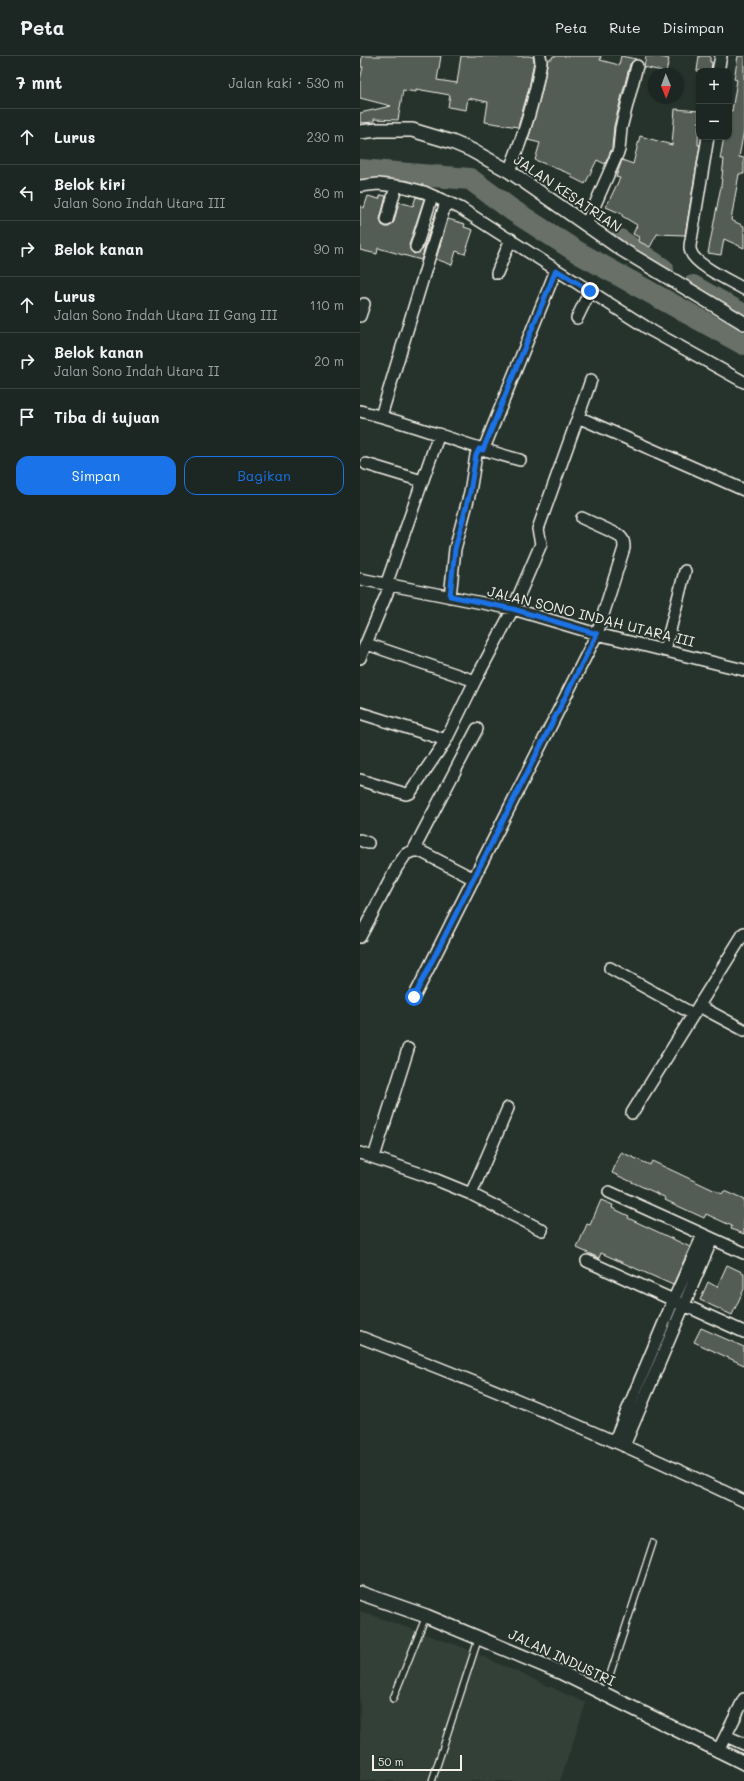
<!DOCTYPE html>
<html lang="id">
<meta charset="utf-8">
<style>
:root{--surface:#1c2622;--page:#29322f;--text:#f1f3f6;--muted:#a0a5a5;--line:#3a4340;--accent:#1a73e8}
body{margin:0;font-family:Mali,sans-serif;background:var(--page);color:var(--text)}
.controls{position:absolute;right:12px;top:12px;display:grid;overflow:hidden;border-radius:8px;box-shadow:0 1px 3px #0004}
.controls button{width:36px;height:36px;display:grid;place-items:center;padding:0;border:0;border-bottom:1px solid var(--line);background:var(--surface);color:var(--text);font:20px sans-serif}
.compass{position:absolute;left:288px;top:12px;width:36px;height:36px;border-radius:50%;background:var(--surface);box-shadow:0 1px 3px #0004;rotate:179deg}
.scale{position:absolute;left:12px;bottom:10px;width:90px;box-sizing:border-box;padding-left:4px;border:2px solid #f4f1e8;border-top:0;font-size:11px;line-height:14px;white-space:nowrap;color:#f4f1e8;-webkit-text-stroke:3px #26332d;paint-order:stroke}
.stop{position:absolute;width:12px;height:12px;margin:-9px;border:3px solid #1a73e8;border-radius:50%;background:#fff}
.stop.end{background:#1a73e8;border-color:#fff;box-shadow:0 1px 4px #0008}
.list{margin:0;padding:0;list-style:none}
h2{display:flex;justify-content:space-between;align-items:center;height:52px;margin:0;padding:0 16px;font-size:17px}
h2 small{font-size:13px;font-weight:400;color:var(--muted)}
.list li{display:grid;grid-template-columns:26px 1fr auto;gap:12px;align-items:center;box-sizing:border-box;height:56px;padding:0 16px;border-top:1px solid var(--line)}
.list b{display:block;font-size:15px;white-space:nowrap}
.list p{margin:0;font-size:13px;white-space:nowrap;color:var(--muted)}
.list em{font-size:13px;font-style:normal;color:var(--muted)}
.actions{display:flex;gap:8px;padding:12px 16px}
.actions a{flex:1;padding:9px 0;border:1px solid var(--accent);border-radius:12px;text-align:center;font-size:14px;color:var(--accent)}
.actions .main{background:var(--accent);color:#fff}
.icon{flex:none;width:22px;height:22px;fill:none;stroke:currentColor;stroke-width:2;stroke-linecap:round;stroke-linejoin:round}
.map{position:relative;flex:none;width:384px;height:1725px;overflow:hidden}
header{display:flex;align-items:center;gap:24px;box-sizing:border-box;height:56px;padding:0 20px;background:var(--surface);border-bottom:1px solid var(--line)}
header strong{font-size:19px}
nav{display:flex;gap:22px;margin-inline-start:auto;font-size:14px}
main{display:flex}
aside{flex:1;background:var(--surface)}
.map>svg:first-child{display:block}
</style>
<header>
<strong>Peta</strong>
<nav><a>Peta</a><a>Rute</a><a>Disimpan</a></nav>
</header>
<main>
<aside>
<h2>7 mnt<small>Jalan kaki · 530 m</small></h2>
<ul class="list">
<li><svg class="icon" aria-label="ahead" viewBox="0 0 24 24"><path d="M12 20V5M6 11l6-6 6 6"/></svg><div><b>Lurus</b></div><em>230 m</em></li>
<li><svg class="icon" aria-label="left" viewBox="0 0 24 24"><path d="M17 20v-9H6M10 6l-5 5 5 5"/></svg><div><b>Belok kiri</b><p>Jalan Sono Indah Utara III</p></div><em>80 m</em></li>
<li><svg class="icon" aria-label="right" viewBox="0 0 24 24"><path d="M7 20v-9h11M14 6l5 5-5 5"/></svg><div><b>Belok kanan</b></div><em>90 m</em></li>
<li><svg class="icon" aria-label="ahead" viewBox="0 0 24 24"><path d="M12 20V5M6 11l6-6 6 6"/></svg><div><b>Lurus</b><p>Jalan Sono Indah Utara II Gang III</p></div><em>110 m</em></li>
<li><svg class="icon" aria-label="right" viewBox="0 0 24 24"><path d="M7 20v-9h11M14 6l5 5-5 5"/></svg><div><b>Belok kanan</b><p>Jalan Sono Indah Utara II</p></div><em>20 m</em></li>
<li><svg class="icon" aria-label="arrive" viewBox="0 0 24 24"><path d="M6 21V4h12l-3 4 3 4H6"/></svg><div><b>Tiba di tujuan</b></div></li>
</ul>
<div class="actions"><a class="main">Simpan</a><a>Bagikan</a></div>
</aside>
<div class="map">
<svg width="384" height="1725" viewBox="0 0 384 1725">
<rect width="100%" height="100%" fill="#26332d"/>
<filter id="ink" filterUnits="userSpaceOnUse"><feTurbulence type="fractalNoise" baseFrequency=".025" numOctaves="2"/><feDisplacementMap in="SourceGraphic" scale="8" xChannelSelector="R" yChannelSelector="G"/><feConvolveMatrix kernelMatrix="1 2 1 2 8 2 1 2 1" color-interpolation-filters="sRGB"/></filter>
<g filter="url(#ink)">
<path fill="#333f39" d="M 0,1555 L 102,1591 L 226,1647 L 200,1725 L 0,1725 Z"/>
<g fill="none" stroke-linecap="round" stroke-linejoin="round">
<path stroke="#676f68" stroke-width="22" d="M 0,114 L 110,123 L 152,154 L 219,197 L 384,288
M 260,184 L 303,213
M 333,230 L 384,259"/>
</g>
<path fill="#525c55" stroke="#f4f1e8" d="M 2,0 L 81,0 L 77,24 L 97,27 L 101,0 L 169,0 L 173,1 L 174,5 L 169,32 L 158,71 L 125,66 L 128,46 L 108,42 L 106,54 L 88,51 L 90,39 L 56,33 L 56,36 L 43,34 L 38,64 L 14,63 L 14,66 L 0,67 L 0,57 L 31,50 L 0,42 L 0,24 L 3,11 L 1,11 Z
M 193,0 L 241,0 L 240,4 L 259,9 L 261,0 L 276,3 L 270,8 L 254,70 L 252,92 L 245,108 L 237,104 L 225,128 L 211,121 L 213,119 L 175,104 L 180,87 L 168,84 L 182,35 L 188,3 L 192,3 Z
M 286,0 L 297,0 L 309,3 L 306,16 L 284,11 Z
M 339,0 L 350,0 L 350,6 L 352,6 L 351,15 L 337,15 Z
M 378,0 L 384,0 L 384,74 L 379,101 L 384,102 L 384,118 L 379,118 L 371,164 L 384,170 L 384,192 L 364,183 L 361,199 L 348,197 L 361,130 L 364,103 L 360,103 L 364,81 L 369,81 L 369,54 L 372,55 L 377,24 L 374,23 Z
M 315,53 L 339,55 L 338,89 L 340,89 L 325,179 L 297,178 L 290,191 L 278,185 L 279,181 L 273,178 L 277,169 L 262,160 L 262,158 L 246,151 L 260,122 L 256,121 L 262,104 L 273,108 L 280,80 L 312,89 Z
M 21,139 L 26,140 L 20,163 L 22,169 L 26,171 L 29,171 L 34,166 L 39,146 L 53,150 L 56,141 L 64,143 L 49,189 L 51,195 L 54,198 L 60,196 L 63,193 L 77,153 L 61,204 L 18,192 L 17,198 L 0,194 L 0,150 L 4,152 L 8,140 L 19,143 Z
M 88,163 L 105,168 L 104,171 L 113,174 L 105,198 L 96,195 L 92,209 L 76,203 Z
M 261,1096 L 290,1109 L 292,1105 L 362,1138 L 364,1135 L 384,1144 L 384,1178 L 371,1173 L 372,1170 L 346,1158 L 344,1162 L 305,1144 L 306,1142 L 296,1137 L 252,1117 Z
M 241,1144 L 253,1149 L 252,1152 L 269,1160 L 268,1162 L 330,1191 L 313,1229 L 241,1197 L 239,1202 L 217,1192 L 227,1168 L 230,1169 Z
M 367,1209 L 384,1217 L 384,1233 L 372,1259 L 340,1244 L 348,1226 L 357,1231 Z
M 341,1272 L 384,1291 L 384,1309 L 334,1286 Z"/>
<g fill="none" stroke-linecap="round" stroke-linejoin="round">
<defs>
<path id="service" d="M 244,1637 L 293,1487
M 33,1643 L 66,1560
M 72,1725 L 119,1581"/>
<path id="minor" d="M 358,15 L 361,0
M 348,81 L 331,184 C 330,188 329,192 331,196 C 335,209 372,226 384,233
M 149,115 C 164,79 175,43 181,5 L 180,0
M 0,130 L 18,128 L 45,131 L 64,136 L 100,152 L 292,275 L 384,326
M 27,164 L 36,130
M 226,169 L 259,94 L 261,72 L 277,10
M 56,191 L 72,140
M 137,217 L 151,183
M 0,260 L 4,248
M 217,262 L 230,235
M 0,355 C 54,368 106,390 160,404
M 21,360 L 86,146
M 218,361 L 231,324
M 123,395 L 196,214
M 6,408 L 62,425
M 0,523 L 153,553 L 237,578 L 384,614
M 26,529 L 79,378
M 90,541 L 95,493 L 110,436 L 116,399 L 119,393
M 7,588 L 115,625
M 305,594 L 325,515
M 0,602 L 30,530
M 0,657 L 86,684
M 0,724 L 46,738 L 50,737 L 86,684 L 115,625 L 153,553 L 181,488 L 178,473 L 218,361 L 384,434
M 0,784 L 8,787
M 53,795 L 117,673
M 0,881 L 37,811 L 46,798 L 53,795 L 60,795 L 114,823
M 250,912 L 333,958
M 54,941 L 237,578 L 264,492 C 264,485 263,482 257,478 L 222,462
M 339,950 L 384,974
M 272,1057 L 384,877
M 0,1097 L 67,1120 L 111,1138 L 182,1174
M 14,1101 L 48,993
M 249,1136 L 384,1197
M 111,1138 L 148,1052
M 227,1205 L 384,1276
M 0,1281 C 130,1331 259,1385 384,1445
M 254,1386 L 313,1245 L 343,1179
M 264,1390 L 352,1183
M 366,1680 L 384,1688
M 358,1695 L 384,1643"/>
<path id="tertiary" d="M 0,76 L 18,74 L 52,74 L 92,86 L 111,94 L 149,115 L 261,193 L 384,267
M 0,1537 L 66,1560 L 200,1616 L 384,1707"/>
</defs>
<use href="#service" stroke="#f4f1e8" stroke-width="8"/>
<use href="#minor" stroke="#f4f1e8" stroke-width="14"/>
<use href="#tertiary" stroke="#f4f1e8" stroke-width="16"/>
<use href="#service" stroke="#26332d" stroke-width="5.5"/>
<use href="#minor" stroke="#26332d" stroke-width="11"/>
<use href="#tertiary" stroke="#26332d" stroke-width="13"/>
</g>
</g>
<g fill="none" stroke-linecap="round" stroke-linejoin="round" filter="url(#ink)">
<path stroke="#1a73e8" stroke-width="5" d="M 54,941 L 237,578 L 153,553 L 90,540 L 95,493 L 110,436 L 116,399 L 119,393 L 123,394 L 196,214 L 230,235"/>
</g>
<g text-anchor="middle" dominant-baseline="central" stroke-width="4" stroke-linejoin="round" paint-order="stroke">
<g font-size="14" fill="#f4f1e8" stroke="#26332d">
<text transform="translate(208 137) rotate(34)">JALAN KESATRIAN</text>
<text transform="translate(231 560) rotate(14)">JALAN SONO INDAH UTARA III</text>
<text transform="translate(202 1601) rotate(25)">JALAN INDUSTRI</text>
</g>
</g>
</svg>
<div class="controls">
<button>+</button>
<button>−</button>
</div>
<svg class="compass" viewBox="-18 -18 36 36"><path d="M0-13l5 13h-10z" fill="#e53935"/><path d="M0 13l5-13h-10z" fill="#a0a5a5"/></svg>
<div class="scale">50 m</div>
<div class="stop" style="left:54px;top:941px"></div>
<div class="stop end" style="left:230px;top:235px"></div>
</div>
</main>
